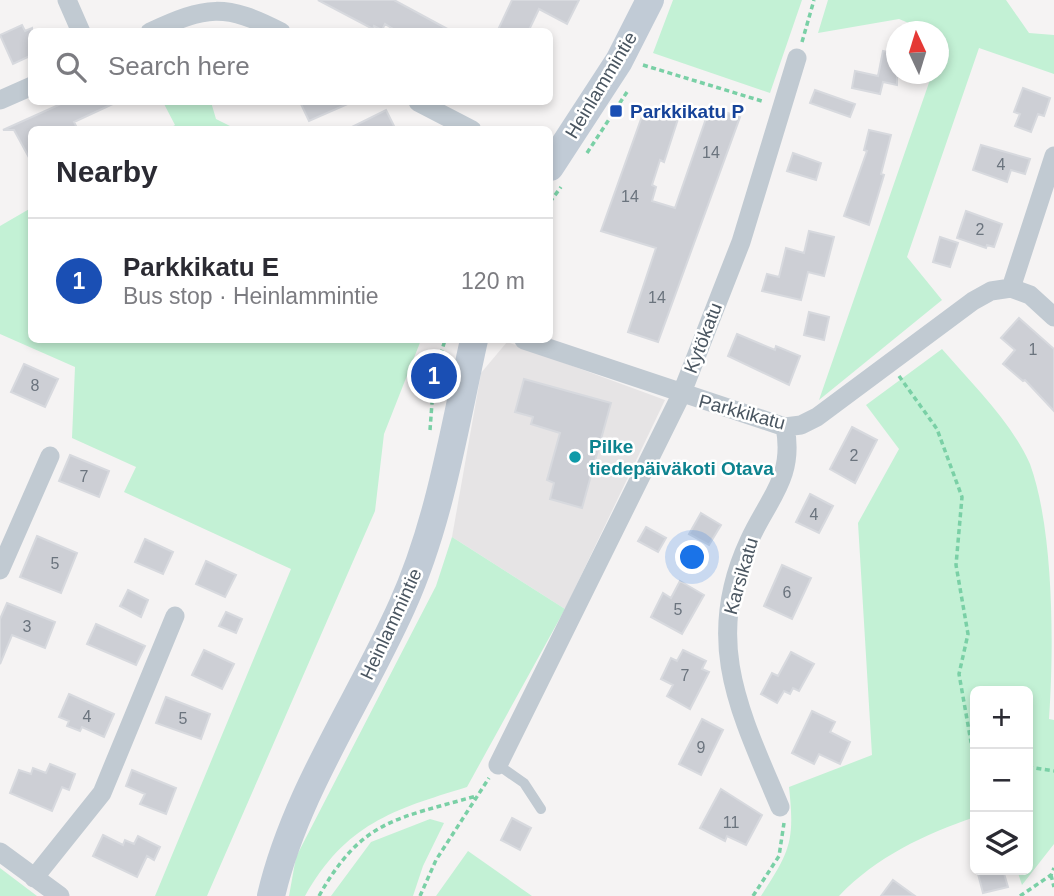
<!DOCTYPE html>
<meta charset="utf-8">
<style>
:root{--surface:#fff;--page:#f2f2f3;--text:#2b2b33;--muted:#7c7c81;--line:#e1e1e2;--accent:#1a73e8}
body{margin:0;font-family:Helvetica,sans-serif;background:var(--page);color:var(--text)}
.controls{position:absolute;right:21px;bottom:21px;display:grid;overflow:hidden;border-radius:10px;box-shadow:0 4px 10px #0003}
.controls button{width:63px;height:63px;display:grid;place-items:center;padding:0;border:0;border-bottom:2px solid var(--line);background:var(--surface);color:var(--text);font:35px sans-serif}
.compass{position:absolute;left:886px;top:21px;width:63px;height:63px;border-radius:50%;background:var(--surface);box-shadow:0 4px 10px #0003;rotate:356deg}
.you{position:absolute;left:693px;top:558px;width:24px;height:24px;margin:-18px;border:5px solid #fff;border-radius:50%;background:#1a73e8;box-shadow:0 0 0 10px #1a73e833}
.badge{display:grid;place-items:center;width:46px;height:46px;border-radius:50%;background:var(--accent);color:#fff;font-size:23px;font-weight:700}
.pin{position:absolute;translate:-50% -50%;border:4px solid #fff;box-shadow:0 2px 7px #0006}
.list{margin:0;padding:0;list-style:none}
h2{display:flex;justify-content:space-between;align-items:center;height:91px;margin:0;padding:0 28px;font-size:30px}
h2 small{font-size:23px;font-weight:400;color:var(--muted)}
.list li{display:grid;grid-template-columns:46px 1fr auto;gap:21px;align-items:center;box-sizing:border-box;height:126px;padding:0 28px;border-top:2px solid var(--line)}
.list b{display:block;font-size:26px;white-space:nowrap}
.list p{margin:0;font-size:23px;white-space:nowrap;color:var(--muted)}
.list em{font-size:23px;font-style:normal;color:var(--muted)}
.icon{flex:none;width:38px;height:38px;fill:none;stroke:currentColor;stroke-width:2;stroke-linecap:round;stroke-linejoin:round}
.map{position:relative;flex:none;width:1054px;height:896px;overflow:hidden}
.search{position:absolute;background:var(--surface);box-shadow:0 4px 10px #0003;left:28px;top:28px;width:525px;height:77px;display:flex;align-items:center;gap:18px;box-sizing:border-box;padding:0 24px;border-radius:10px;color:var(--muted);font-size:26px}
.panel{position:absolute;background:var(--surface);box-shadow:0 4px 10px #0003;left:28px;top:126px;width:525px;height:217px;border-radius:10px}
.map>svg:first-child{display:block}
</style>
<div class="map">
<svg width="1054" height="896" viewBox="0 0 1054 896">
<rect width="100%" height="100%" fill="#f5f3f3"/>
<path fill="#e6e4e5" d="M 507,342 L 665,400 L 565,609 L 452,537 L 481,373 Z"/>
<path fill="#c3f1d5" d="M 673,0 L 802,0 L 770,93 L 653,53 Z
M 828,0 L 1006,0 L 1029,33 L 1054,35 L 1054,74 L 979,48 L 907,257 L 942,300 L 819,400 L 932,74 L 939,74 L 939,55 L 944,39 L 939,36 L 939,32 L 928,31 L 899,19 L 818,33 Z
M 163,102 L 211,102 L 216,119 L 236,129 L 168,129 L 175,125 Z
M 31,208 L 32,340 L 421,340 L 384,434 L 375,511 L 207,896 L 155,896 L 291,569 L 124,492 L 136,467 L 72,438 L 75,367 L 0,334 L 0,226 Z
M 942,349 C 973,385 1010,420 1030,464 C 1054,530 1054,648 1049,719 L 1054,720 L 1054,844 L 1022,885 L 1017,870 L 1028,870 L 1028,691 L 975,691 L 975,817 C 925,834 876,857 839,896 L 761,896 C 790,851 795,842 789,787 L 872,755 L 858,523 L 899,449 L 866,405 Z
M 452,537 L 565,609 L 467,787 C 392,810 346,824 305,896 L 289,896 L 296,857 L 436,586 Z
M 430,819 L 444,823 L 423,866 L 413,896 L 331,896 L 371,842 Z
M 468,851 L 532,896 L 436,896 Z
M 0,868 L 37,896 L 0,896 Z"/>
<path fill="#cdcfd5" stroke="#d7d9de" stroke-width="2" d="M 318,0 L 394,0 L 453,32 L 398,32 L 385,24 L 382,30 L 374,26 L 373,29 Z
M 512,0 L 579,0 L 567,24 L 539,9 L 528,32 L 497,32 Z
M 22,25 L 25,31 L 32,28 L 32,55 L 13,64 L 0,35 Z
M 883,51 L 897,54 L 897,85 L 883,82 L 880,94 L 852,88 L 855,71 L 878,76 Z
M 1023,88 L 1050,98 L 1044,116 L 1038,114 L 1031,132 L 1015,126 L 1020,114 L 1014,112 Z
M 815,90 L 855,104 L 850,117 L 810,103 Z
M 65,102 L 117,102 L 74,122 L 78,130 L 32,130 L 32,163 L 14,130 L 3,130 Z
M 300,102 L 352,102 L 309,121 Z
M 710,107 L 740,117 L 658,342 L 628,332 L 656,248 L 601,231 L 645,108 L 678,119 L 664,162 L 660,160 L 652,185 L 656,187 L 652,201 L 675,208 Z
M 386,110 L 396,130 L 346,130 Z
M 869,130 L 891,135 L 881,174 L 884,175 L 869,225 L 844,216 L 867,151 L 864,150 Z
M 981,145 L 1030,159 L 1025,174 L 1011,170 L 1007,182 L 973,170 Z
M 793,153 L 821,163 L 816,180 L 787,171 Z
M 966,211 L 1002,224 L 994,247 L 987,245 L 986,248 L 957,238 Z
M 809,231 L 834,237 L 824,276 L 808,272 L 801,300 L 762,291 L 767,274 L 779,277 L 786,248 L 804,253 Z
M 940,237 L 958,243 L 950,267 L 933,262 Z
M 809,312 L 829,317 L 824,340 L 804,335 Z
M 1019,318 L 1054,349 L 1054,411 L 1025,380 L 1023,381 L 1003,364 L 1015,350 L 1001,338 Z
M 737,334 L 775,350 L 776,346 L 800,356 L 789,385 L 728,356 Z
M 24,364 L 58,379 L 45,407 L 11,392 Z
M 524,379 L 611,403 L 582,508 L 550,499 L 554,483 L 547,480 L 560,433 L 531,424 L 533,417 L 515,412 Z
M 852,427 L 877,440 L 855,483 L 830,469 Z
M 70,455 L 109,471 L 99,497 L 59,481 Z
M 810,494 L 833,506 L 819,533 L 796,522 Z
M 701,513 L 721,525 L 709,545 L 689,534 Z
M 646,527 L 666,538 L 658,552 L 638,541 Z
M 37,536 L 77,553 L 61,593 L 20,577 Z
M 145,539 L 173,552 L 163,574 L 135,562 Z
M 206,561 L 236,575 L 225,597 L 196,584 Z
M 782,565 L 811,578 L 792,619 L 764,606 Z
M 680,581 L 704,595 L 682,634 L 651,617 L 663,593 L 671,598 Z
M 128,590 L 148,600 L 141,617 L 120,606 Z
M 7,603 L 55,622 L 45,648 L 12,635 L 0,664 L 0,619 Z
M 226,612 L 242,619 L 236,633 L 219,626 Z
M 96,624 L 145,646 L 136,665 L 87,644 Z
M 204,650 L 234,664 L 222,689 L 192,675 Z
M 683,650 L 706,661 L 702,669 L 709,672 L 690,709 L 667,696 L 673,685 L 661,679 L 671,658 L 677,661 Z
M 791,652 L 814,664 L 799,691 L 793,688 L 790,694 L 784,691 L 777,703 L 761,694 L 772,673 L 778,676 Z
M 69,694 L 114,714 L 104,737 L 82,727 L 80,731 L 67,726 L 69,721 L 59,717 Z
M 166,697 L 210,714 L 201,739 L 156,723 Z
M 812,711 L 835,722 L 830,732 L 850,742 L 840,764 L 819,754 L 814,764 L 792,753 Z
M 702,719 L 723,730 L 701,775 L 679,764 Z
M 50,764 L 75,774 L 69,790 L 62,787 L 52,811 L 10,793 L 19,770 L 31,774 L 33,768 L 46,773 Z
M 132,770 L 176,788 L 166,814 L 140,804 L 145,794 L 126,786 Z
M 721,789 L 762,815 L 746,845 L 727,836 L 725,841 L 700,828 Z
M 512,818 L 531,828 L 520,850 L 501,840 Z
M 103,835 L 123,845 L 125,840 L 134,844 L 138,836 L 160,847 L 154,860 L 147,856 L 137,877 L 93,856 Z
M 977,870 L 1003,870 L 1008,887 L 983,893 Z
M 893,880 L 915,896 L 881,896 Z"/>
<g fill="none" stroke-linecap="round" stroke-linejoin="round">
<path stroke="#7ad0a6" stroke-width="3.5" stroke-dasharray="5 3.5" stroke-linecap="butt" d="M 802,42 L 814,0
M 643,65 L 765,102
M 587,153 L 627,92
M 550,202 L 561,187
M 899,376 L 937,429 L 962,497 L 956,565 L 968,634 L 959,674 L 971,742 L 975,749
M 430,430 L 434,376 L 445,340
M 1028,767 L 1054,771
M 1051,875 L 1054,887
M 319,896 C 362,819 397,819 476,796
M 420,896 L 436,860 L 489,778
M 753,896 L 779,856 L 784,823
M 1020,896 L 1051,875 L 1054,868"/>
<path stroke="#c1cad2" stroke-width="10" d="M 498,765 L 524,783 L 541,809"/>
<path stroke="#c1cad2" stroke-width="19" d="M 67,0 L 81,32
M 150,32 C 206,6 225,3 281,32
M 0,100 L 32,86
M 418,102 L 472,130
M 1011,288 L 1054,156
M 1011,288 L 1030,295 L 1054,317
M 524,340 L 785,427 L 801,425 L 817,417 L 973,301 L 991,291 L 1011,288
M 0,570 L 50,456
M 498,765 L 681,395 L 741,242 L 797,58
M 780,807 C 741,714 702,642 749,541 C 768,499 795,477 785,427
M 0,852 L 60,896
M 34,878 L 102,793 L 175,616"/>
<path stroke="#c1cbd6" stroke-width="28" d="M 550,167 L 619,61 L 650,0
M 271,896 C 295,793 359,702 402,606 C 440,522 454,429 474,340"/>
</g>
<rect fill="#1a4fb4" stroke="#fff" stroke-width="2.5" x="609" y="104" width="14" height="14" rx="3.5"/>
<circle fill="#0f9aa8" stroke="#fff" stroke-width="2.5" cx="575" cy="457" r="7"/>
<g text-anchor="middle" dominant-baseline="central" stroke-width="5" stroke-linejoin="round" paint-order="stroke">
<g font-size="16" fill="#6b747e">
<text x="711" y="152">14</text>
<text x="1001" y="164">4</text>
<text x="630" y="196">14</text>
<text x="980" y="229">2</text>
<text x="657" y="297">14</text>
<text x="1033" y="349">1</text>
<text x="35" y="385">8</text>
<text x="854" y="455">2</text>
<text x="84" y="476">7</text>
<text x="814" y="514">4</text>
<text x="55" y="563">5</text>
<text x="787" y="592">6</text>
<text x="678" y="609">5</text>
<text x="27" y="626">3</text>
<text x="685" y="675">7</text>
<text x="87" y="716">4</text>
<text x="183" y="718">5</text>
<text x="701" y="747">9</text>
<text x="731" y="822">11</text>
</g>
<g font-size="19" fill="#4a5661" stroke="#fff">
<text transform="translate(601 85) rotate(-59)">Heinlammintie</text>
<text transform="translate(703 338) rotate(-69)">Kytökatu</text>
<text transform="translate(742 412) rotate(15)">Parkkikatu</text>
<text transform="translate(741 576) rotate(-74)">Karsikatu</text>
<text transform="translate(391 624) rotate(-65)">Heinlammintie</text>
</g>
<g font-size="19" font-weight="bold" fill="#164399" stroke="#fff" text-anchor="start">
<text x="630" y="111">Parkkikatu P</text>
</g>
<g font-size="19" font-weight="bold" fill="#0d838f" stroke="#fff" text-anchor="start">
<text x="589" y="446">Pilke<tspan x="589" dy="22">tiedepäiväkoti Otava</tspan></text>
</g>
</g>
</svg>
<div class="controls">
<button>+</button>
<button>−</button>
<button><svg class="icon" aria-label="layers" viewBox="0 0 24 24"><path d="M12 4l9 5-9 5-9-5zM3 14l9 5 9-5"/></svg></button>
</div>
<svg class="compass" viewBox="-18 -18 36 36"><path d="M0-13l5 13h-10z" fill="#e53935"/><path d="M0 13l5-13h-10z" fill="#7c7c81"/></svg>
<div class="you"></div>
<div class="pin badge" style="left:434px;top:376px;background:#1a4fb4">1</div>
<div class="search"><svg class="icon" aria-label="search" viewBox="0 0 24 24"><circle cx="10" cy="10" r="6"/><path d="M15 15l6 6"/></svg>Search here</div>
<section class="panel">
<h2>Nearby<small></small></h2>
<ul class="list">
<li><span class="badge" style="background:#1a4fb4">1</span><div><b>Parkkikatu E</b><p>Bus stop · Heinlammintie</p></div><em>120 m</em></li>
</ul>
</section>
</div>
